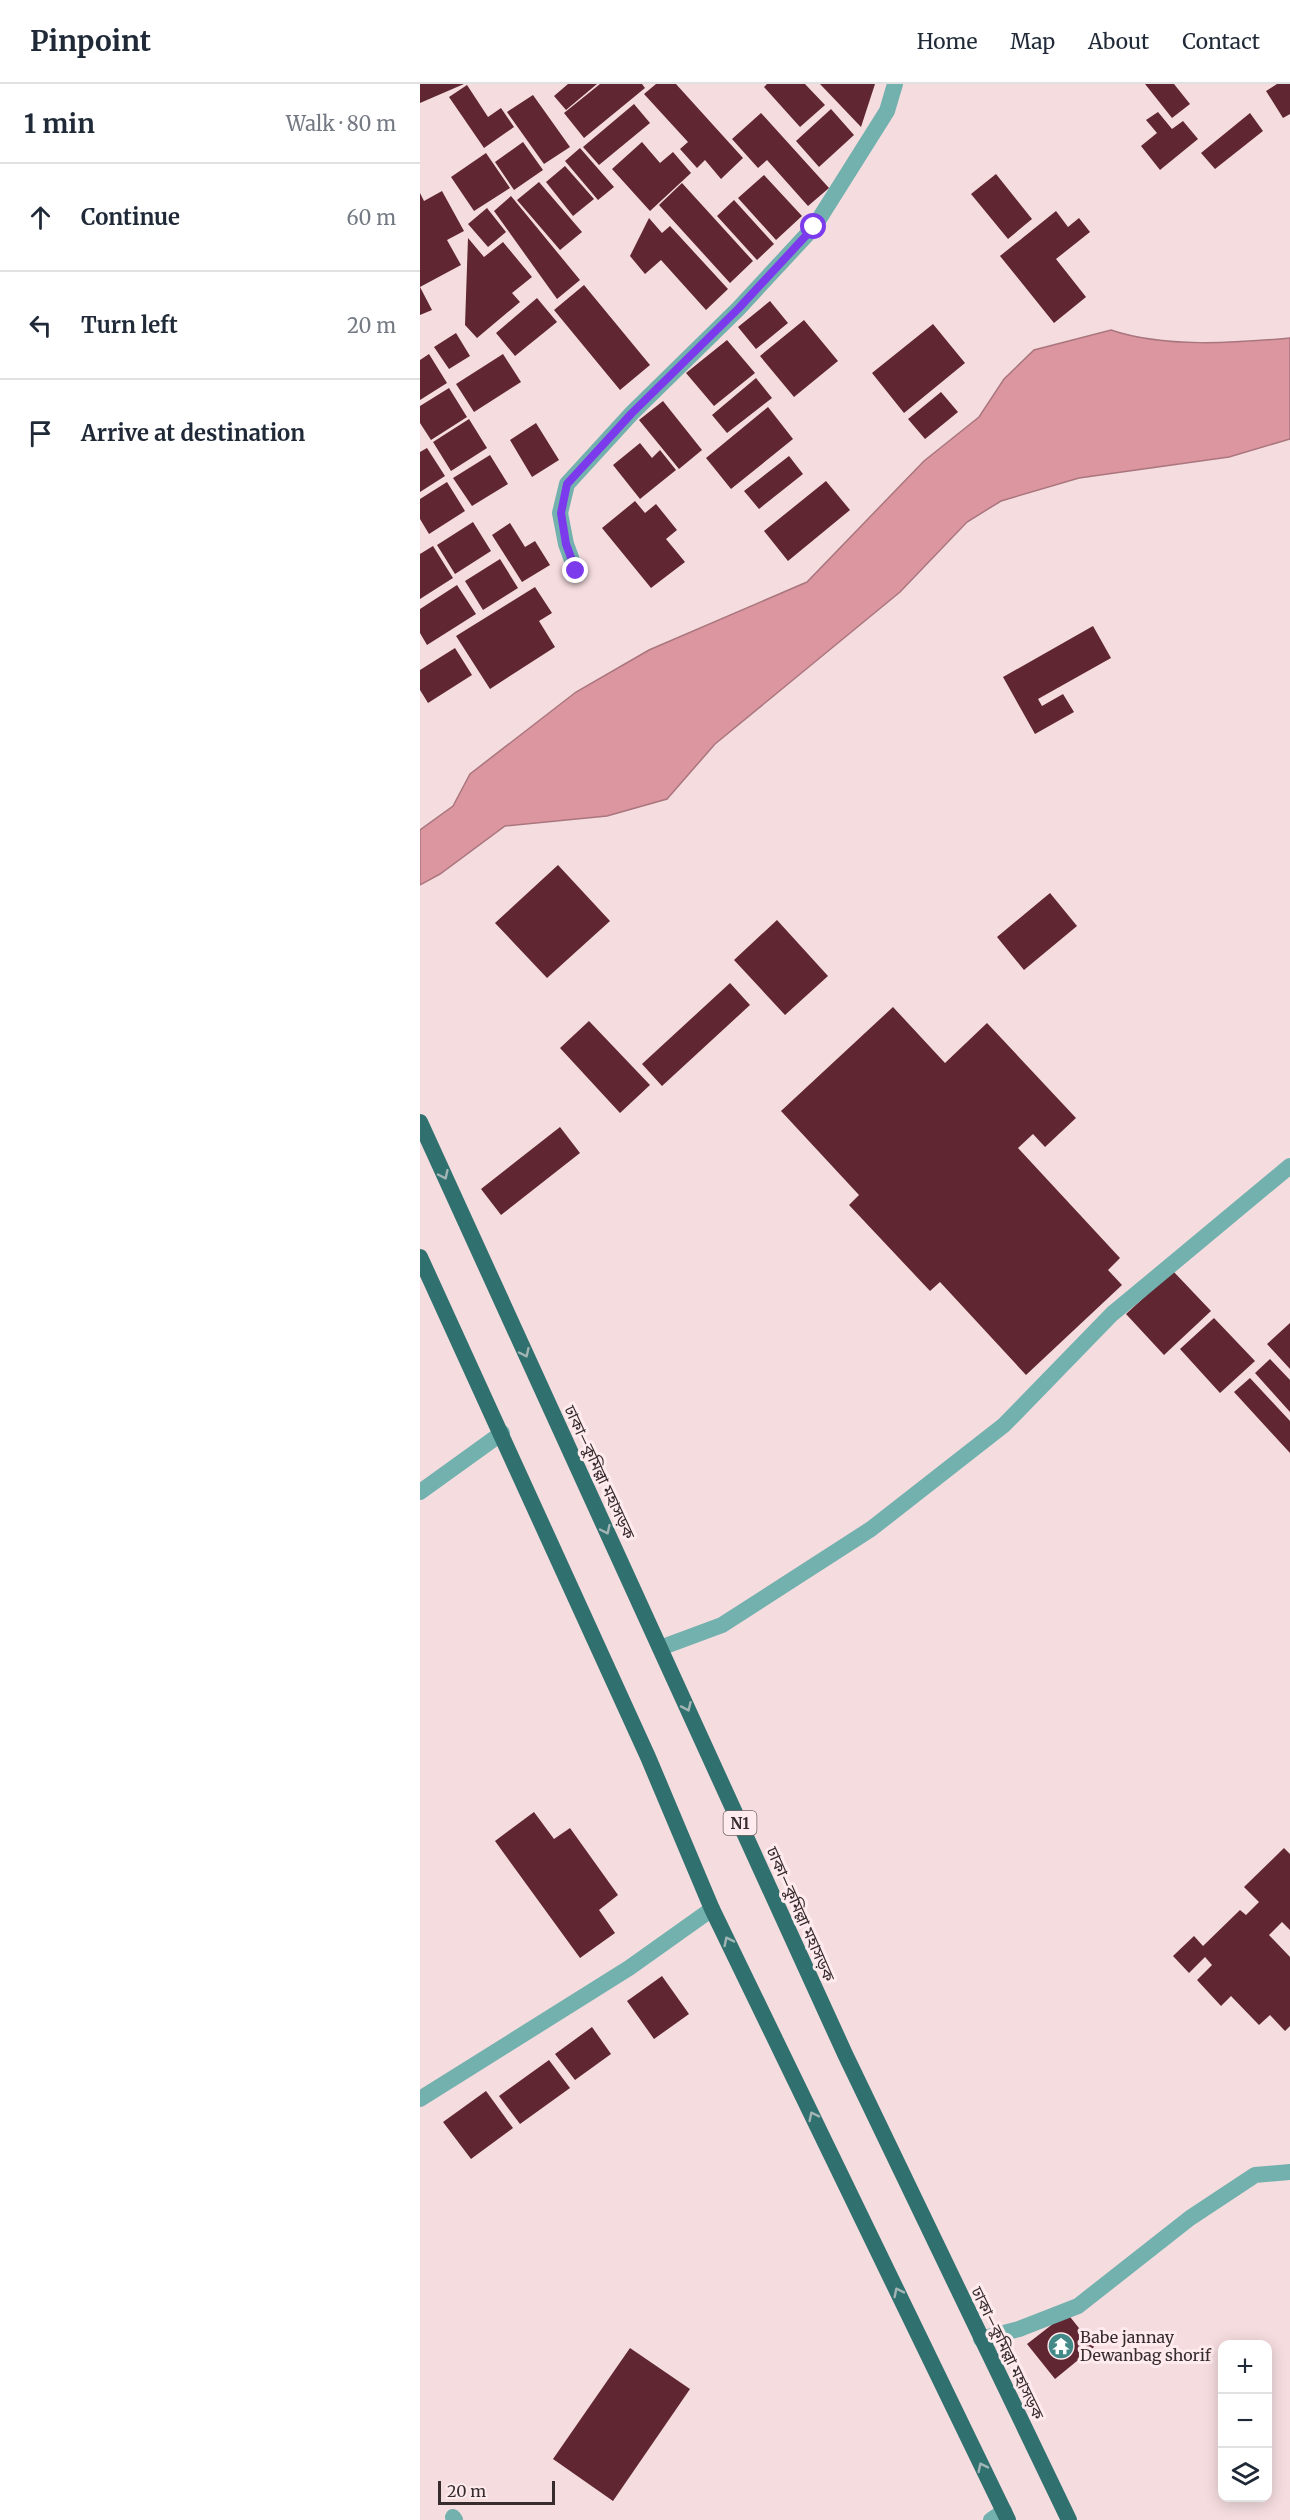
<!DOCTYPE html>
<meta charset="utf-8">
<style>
:root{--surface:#fff;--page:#f2f2f3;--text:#1f2937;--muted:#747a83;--line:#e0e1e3}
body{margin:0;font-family:Merriweather,"Noto Sans Bengali",serif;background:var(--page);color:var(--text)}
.controls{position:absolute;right:18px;bottom:18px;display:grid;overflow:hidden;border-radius:12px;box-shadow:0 3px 15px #0003}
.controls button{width:54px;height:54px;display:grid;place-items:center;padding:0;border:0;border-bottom:2px solid var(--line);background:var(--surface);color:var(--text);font:30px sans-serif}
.scale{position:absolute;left:18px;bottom:15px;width:117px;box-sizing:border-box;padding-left:6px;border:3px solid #362c2e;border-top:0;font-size:16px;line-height:21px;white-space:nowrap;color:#362c2e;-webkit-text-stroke:4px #ffebed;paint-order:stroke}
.stop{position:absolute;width:18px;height:18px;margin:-14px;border:4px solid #7c3aed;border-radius:50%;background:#fff}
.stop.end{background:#7c3aed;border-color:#fff;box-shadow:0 2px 6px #0008}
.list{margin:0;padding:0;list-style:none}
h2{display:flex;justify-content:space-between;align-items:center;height:78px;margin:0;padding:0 24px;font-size:26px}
h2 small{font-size:20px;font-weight:400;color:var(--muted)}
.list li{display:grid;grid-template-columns:39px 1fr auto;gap:18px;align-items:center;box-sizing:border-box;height:108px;padding:0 24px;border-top:2px solid var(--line)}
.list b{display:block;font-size:22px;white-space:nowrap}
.list em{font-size:20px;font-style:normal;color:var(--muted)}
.icon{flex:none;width:33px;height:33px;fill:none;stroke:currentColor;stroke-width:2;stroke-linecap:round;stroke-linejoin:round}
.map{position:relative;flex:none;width:870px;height:2436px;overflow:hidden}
header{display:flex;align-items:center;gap:36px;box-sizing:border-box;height:84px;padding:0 30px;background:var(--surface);border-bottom:2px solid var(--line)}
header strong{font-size:28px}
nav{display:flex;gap:33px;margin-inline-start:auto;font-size:21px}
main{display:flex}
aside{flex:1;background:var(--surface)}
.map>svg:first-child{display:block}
</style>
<header>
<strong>Pinpoint</strong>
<nav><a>Home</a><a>Map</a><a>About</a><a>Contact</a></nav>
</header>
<main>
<aside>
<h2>1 min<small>Walk · 80 m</small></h2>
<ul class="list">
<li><svg class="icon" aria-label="ahead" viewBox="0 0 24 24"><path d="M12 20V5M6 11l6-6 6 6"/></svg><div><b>Continue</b></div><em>60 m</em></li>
<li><svg class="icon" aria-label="left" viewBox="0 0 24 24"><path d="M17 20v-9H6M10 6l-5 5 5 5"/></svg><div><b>Turn left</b></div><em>20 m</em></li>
<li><svg class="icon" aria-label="arrive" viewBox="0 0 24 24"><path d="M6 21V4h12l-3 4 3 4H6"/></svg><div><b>Arrive at destination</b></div></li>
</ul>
</aside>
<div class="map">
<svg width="870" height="2436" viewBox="0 0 870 2436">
<rect width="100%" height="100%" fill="#f5dcdf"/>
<path fill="#db96a0" stroke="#aa767e" stroke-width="1.5" d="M 691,246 C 744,264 815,259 870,254 L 870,355 L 809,373 L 659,394 L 581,417 L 547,438 L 480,508 L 295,660 L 247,715 L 187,732 L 85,742 L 20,790 L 0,801 L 0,746 L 33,722 L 50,690 L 156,608 L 229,566 L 387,498 L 504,377 L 559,333 L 584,295 L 614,266 Z"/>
<path fill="#602732" d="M 0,0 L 44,0 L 0,19 Z
M 148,0 L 177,0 L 146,26 L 134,12 Z
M 180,0 L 222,0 L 225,4 L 164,54 L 144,29 Z
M 236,0 L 256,0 L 323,74 L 301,95 L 285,76 L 277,84 L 260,65 L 268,58 L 224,10 Z
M 347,0 L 385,0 L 405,21 L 380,43 L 344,3 Z
M 400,0 L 455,0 L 441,43 Z
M 725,0 L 754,0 L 770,20 L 752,34 Z
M 857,0 L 870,0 L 870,30 L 863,34 L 846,7 Z
M 47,1 L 68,33 L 81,24 L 94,43 L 64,64 L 29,13 Z
M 113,11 L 150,63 L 124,80 L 87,28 Z
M 214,20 L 230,39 L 179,81 L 163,63 Z
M 411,25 L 434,51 L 399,83 L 376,57 Z
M 738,28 L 752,45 L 763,37 L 778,55 L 740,86 L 721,62 L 737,49 L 726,36 Z
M 341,29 L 409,104 L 388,122 L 347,76 L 338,84 L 312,55 Z
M 830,29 L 843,47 L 795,85 L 781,69 Z
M 103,58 L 123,86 L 94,106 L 75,78 Z
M 222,58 L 240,79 L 253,68 L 271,89 L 230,127 L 192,85 Z
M 160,64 L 194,103 L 178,116 L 145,77 Z
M 66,69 L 90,104 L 54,127 L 31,93 Z
M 145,82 L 174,115 L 153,132 L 126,98 Z
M 576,90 L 612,135 L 588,155 L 551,110 Z
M 344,91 L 382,132 L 356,156 L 318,114 Z
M 119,98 L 162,148 L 140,166 L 97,116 Z
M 262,99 L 333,177 L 310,199 L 239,121 Z
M 22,107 L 44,147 L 27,156 L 41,181 L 0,203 L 12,226 L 0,231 L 0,109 L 4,117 Z
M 91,112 L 160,196 L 137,215 L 74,127 Z
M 314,116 L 354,160 L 337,176 L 297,132 Z
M 67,124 L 86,148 L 68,163 L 48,140 Z
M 636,127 L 648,143 L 659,134 L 670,148 L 636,175 L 666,213 L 634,239 L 580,172 Z
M 229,134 L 242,149 L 250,142 L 308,205 L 286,226 L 241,176 L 225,190 L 210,172 Z
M 48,154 L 64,173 L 83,158 L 112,193 L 92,209 L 100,218 L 57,254 L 45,241 Z
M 164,201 L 230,281 L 200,306 L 134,226 Z
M 117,214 L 137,238 L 95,272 L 76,249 Z
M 350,217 L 368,239 L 336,265 L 318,243 Z
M 384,236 L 418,277 L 374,313 L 340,272 Z
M 513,240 L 545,279 L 484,329 L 452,289 Z
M 36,249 L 50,272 L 29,285 L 14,263 Z
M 307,256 L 335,289 L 294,322 L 266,289 Z
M 9,270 L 27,299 L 0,316 L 0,276 Z
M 83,270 L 101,298 L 54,328 L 36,300 Z
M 336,294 L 352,314 L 307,349 L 292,331 Z
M 29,304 L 47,333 L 11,356 L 0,339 L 0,322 Z
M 521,308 L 538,328 L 505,355 L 488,335 Z
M 243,317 L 282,366 L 259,385 L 219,336 Z
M 348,323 L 373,355 L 311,405 L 286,374 Z
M 49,335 L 67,364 L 31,387 L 13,358 Z
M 116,339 L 139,376 L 112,393 L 90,356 Z
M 220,359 L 232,374 L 240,366 L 256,386 L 220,415 L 193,381 Z
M 7,364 L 25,392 L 0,408 L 0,368 Z
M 70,371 L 88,400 L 52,422 L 33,394 Z
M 369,372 L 383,390 L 339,425 L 324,407 Z
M 406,397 L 430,426 L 368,477 L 344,447 Z
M 27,398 L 45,427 L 9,450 L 0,435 L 0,415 Z
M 215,417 L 225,429 L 236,420 L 257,446 L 246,455 L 265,478 L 231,504 L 182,444 Z
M 53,438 L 71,467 L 35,490 L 17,461 Z
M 90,439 L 105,463 L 115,457 L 130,481 L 102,498 L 72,451 Z
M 13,462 L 33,494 L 0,515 L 0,470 Z
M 80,475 L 98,504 L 63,526 L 45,497 Z
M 37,501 L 56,530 L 7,561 L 0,549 L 0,525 Z
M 115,503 L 132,529 L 119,537 L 135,563 L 70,605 L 36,552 Z
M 673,542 L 691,574 L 618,615 L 622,622 L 643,610 L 654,628 L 615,650 L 583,593 Z
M 35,564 L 52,591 L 8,619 L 0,606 L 0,586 Z
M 138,781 L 190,837 L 127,894 L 75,839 Z
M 630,809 L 657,842 L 604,886 L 577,853 Z
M 357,836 L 408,892 L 365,931 L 314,876 Z
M 310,899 L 330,921 L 242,1002 L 222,980 Z
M 473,923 L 525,979 L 567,939 L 656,1034 L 625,1063 L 613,1050 L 598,1064 L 700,1174 L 688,1186 L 702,1201 L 606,1291 L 520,1198 L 510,1207 L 429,1121 L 439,1111 L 361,1027 Z
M 169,937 L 230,1001 L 200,1029 L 140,964 Z
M 140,1043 L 160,1069 L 81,1131 L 61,1105 Z
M 753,1187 L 791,1227 L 744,1271 L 706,1230 Z
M 794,1234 L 835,1277 L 800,1309 L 760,1265 Z
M 870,1239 L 870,1285 L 847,1260 Z
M 850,1275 L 870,1296 L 870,1328 L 835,1289 Z
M 830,1294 L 870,1337 L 870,1369 L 814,1308 Z
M 114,1728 L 134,1755 L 150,1744 L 198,1811 L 179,1826 L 195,1849 L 160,1874 L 75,1757 Z
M 864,1764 L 870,1770 L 870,1846 L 862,1838 L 849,1851 L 870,1873 L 870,1942 L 865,1947 L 850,1931 L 839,1941 L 811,1912 L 801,1922 L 777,1896 L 792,1881 L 785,1873 L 769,1889 L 753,1872 L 774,1852 L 783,1862 L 820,1826 L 826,1831 L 839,1818 L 824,1803 Z
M 242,1892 L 269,1930 L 234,1955 L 207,1917 Z
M 172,1943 L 191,1970 L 155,1996 L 135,1970 Z
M 129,1976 L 150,2004 L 100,2040 L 79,2012 Z
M 66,2007 L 93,2044 L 51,2075 L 23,2038 Z
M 647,2229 L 674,2263 L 635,2295 L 607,2260 Z
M 210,2264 L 270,2305 L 193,2417 L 133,2375 Z"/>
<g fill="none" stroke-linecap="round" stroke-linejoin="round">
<path stroke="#72b1ae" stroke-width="16" d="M 561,2255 L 599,2245 L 658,2222 L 770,2134 L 835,2091 L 870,2088"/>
<path stroke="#72b1ae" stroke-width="16" d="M 156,487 L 146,460 L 140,429 L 147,400 L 212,329 L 318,225 L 394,143 L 467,27 L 475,0
M 0,1408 L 82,1349
M 240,1564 L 302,1541 L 451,1445 L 584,1341 L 692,1230 L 870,1082
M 0,2015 L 209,1884 L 292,1825
M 33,2433 L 35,2436
M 571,2436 L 584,2427"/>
<path stroke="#30716f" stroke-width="16" d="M 0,1038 L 425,1970 L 649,2436
M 0,1173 L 228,1673 L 292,1825 L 588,2436"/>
</g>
<defs><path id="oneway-chevron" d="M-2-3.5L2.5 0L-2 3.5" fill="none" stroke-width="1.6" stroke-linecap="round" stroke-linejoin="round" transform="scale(1.5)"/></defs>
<g stroke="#a2b4b4">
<use href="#oneway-chevron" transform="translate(24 1091) rotate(65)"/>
<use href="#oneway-chevron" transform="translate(105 1269) rotate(65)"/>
<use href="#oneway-chevron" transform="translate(186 1446) rotate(65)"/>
<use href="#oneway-chevron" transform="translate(267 1623) rotate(66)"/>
<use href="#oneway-chevron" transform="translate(308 1857) rotate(-116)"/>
<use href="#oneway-chevron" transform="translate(393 2032) rotate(-116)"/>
<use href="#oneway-chevron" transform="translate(478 2208) rotate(-116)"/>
<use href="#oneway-chevron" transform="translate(562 2383) rotate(-116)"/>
</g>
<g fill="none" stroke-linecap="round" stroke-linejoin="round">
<path stroke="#7c3aed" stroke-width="8" d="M 156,487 L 146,460 L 141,429 L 147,400 L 212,329 L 318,225 L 394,143"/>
</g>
<defs>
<symbol id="temple-disc" viewBox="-11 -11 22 22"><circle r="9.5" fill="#428987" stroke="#ffebed"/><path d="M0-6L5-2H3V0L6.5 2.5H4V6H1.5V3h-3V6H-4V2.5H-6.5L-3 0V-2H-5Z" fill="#fff"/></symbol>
</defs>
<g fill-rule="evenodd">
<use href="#temple-disc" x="626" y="2247" width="30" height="30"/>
</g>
<g text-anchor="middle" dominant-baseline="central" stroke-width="6" stroke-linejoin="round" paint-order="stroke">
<rect fill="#ffebed" stroke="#726567" stroke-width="1.5" x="303.5" y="1727" width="33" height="24" rx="4.5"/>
<g font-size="15" font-weight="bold" fill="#362c2e">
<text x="320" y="1739">N1</text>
</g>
<g font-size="16" fill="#362c2e" stroke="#ffebed">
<text transform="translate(180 1388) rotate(65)">ঢাকা–কুমিল্লা মহাসড়ক</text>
<text transform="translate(381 1830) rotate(66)">ঢাকা–কুমিল্লা মহাসড়ক</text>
<text transform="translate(588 2269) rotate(64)">ঢাকা–কুমিল্লা মহাসড়ক</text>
</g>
<g font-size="16" fill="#362c2e" stroke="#ffebed" text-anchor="start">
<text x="660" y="2253">Babe jannay<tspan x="660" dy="18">Dewanbag shorif</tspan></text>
</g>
</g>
</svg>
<div class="controls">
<button>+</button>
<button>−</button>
<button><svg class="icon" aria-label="layers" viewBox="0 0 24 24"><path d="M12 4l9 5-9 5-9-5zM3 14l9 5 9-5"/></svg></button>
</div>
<div class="scale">20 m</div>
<div class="stop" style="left:394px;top:143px"></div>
<div class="stop end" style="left:156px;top:487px"></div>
</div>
</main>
